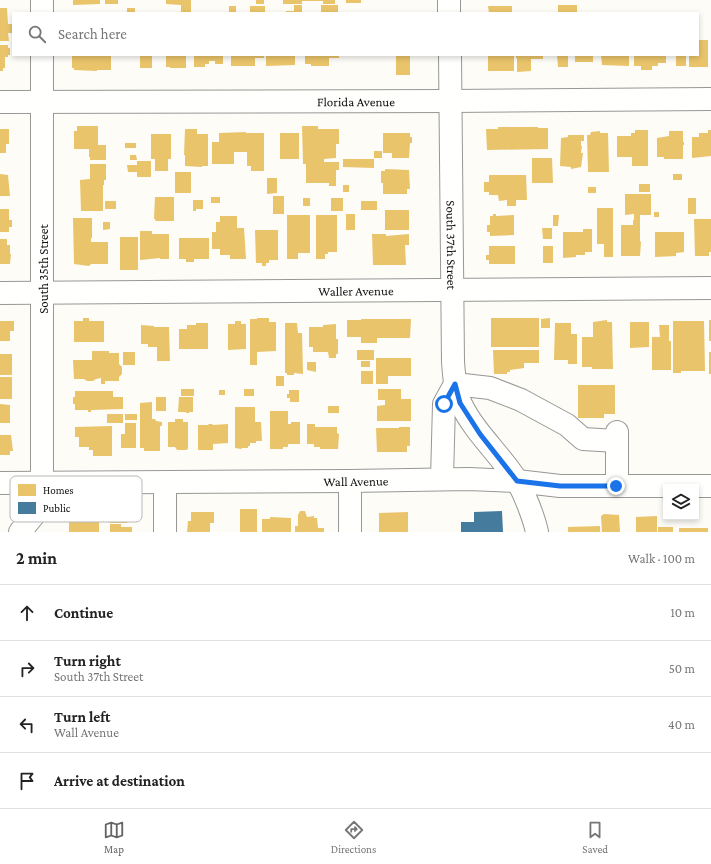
<!DOCTYPE html>
<meta charset="utf-8">
<style>
:root{--surface:#fff;--page:#f6f6f6;--text:#222;--muted:#767676;--line:#e0e0e0;--accent:#646362}
body{margin:0;font-family:"Crimson Pro",serif;background:var(--page);color:var(--text)}
.controls{position:absolute;right:12px;bottom:12px;display:grid;overflow:hidden;border-radius:0px;box-shadow:0 2px 6px #0003}
.controls button{width:36px;height:36px;display:grid;place-items:center;padding:0;border:0;border-bottom:1px solid var(--line);background:var(--surface);color:var(--text);font:20px sans-serif}
.stop{position:absolute;width:12px;height:12px;margin:-9px;border:3px solid #1a73e8;border-radius:50%;background:#fff}
.stop.end{background:#1a73e8;border-color:#fff;box-shadow:0 1px 4px #0008}
.list{margin:0;padding:0;list-style:none}
h2{display:flex;justify-content:space-between;align-items:center;height:52px;margin:0;padding:0 16px;font-size:17px}
h2 small{font-size:13px;font-weight:400;color:var(--muted)}
.list li{display:grid;grid-template-columns:26px 1fr auto;gap:12px;align-items:center;box-sizing:border-box;height:56px;padding:0 16px;border-top:1px solid var(--line)}
.list b{display:block;font-size:15px;white-space:nowrap}
.list p{margin:0;font-size:13px;white-space:nowrap;color:var(--muted)}
.list em{font-size:13px;font-style:normal;color:var(--muted)}
.icon{flex:none;width:22px;height:22px;fill:none;stroke:currentColor;stroke-width:2;stroke-linecap:round;stroke-linejoin:round}
.map{position:relative;flex:none;width:711px;height:532px;overflow:hidden}
.search{position:absolute;background:var(--surface);box-shadow:0 2px 6px #0003;left:12px;right:12px;top:12px;height:44px;display:flex;align-items:center;gap:10px;box-sizing:border-box;padding:0 14px;border-radius:0px;color:var(--muted);font-size:15px}
.sheet{height:276px;background:var(--surface)}
nav{display:flex;justify-content:space-around;align-items:center;box-sizing:border-box;height:56px;border-top:1px solid var(--line);background:var(--surface);font-size:11px;color:var(--muted)}
nav a{display:grid;justify-items:center;gap:2px}
nav .on{color:var(--accent)}
.map>svg:first-child{display:block}
</style>
<div class="map">
<svg width="711" height="532" viewBox="0 0 711 532">
<rect width="100%" height="100%" fill="#fdfcf7"/>
<path fill="#e9c46a" d="M 73,0 L 100,0 L 100,4 L 73,5 Z
M 105,0 L 118,0 L 118,4 L 105,4 Z
M 166,0 L 191,0 L 191,13 L 181,13 L 181,5 L 166,4 Z
M 256,0 L 264,0 L 264,4 L 256,4 Z
M 283,0 L 335,0 L 335,4 L 323,4 L 323,1 L 302,1 L 302,4 L 283,4 Z
M 346,0 L 361,0 L 361,3 L 346,3 Z
M 294,5 L 302,5 L 302,13 L 286,13 L 286,11 L 294,11 Z
M 321,5 L 338,5 L 338,13 L 321,13 Z
M 558,5 L 577,5 L 577,13 L 558,13 Z
M 229,6 L 236,6 L 236,13 L 229,13 Z
M 250,6 L 265,6 L 265,13 L 250,13 Z
M 488,6 L 512,6 L 512,13 L 489,13 Z
M 0,8 L 7,8 L 8,24 L 12,24 L 12,33 L 8,33 L 9,41 L 0,41 Z
M 127,8 L 135,8 L 135,13 L 127,13 Z
M 698,40 L 708,40 L 708,67 L 689,67 L 689,55 L 698,55 Z
M 0,45 L 8,45 L 8,48 L 10,48 L 10,55 L 8,55 L 8,57 L 5,57 L 5,68 L 3,68 L 3,71 L 0,71 Z
M 72,55 L 111,55 L 111,70 L 97,70 L 97,71 L 74,70 L 74,68 L 72,68 Z
M 140,55 L 152,55 L 152,68 L 140,68 Z
M 166,55 L 186,55 L 186,68 L 170,68 L 170,67 L 166,67 Z
M 194,55 L 223,55 L 223,64 L 215,64 L 215,61 L 209,61 L 209,64 L 205,64 L 205,67 L 194,67 Z
M 231,55 L 264,55 L 264,58 L 255,58 L 255,66 L 231,66 Z
M 266,55 L 295,55 L 295,65 L 266,66 Z
M 305,55 L 339,55 L 339,58 L 329,58 L 329,66 L 311,66 L 311,64 L 305,64 Z
M 396,55 L 410,55 L 410,75 L 396,75 Z
M 488,55 L 514,55 L 514,71 L 488,71 Z
M 516,55 L 543,55 L 543,59 L 531,59 L 531,71 L 517,72 L 517,58 L 516,58 Z
M 557,55 L 568,55 L 568,67 L 558,67 Z
M 575,55 L 593,55 L 593,62 L 575,62 Z
M 601,55 L 629,55 L 629,66 L 602,65 Z
M 634,55 L 666,55 L 666,63 L 658,63 L 658,66 L 652,66 L 652,70 L 641,70 L 641,66 L 634,66 Z
M 676,55 L 686,55 L 686,66 L 676,66 Z
M 77,126 L 98,126 L 98,145 L 106,145 L 106,160 L 90,160 L 90,157 L 89,157 L 89,149 L 74,149 L 74,131 L 77,131 Z
M 302,126 L 318,126 L 318,129 L 339,129 L 339,144 L 336,144 L 336,158 L 324,159 L 324,162 L 339,162 L 339,170 L 336,170 L 336,186 L 329,186 L 329,183 L 306,183 L 306,164 L 303,164 Z
M 498,127 L 538,127 L 538,128 L 548,128 L 548,149 L 487,150 L 486,129 L 498,129 Z
M 0,129 L 9,129 L 9,144 L 6,144 L 6,153 L 0,153 Z
M 185,129 L 197,129 L 197,134 L 208,134 L 208,166 L 202,166 L 202,167 L 185,166 L 185,155 L 184,155 Z
M 635,130 L 648,130 L 648,166 L 632,166 L 632,157 L 617,157 L 617,136 L 631,136 L 631,133 L 635,133 Z
M 708,130 L 711,130 L 711,156 L 692,158 L 692,137 L 699,137 L 699,133 L 708,133 Z
M 600,131 L 600,133 L 608,133 L 609,172 L 588,172 L 587,135 L 590,135 L 591,132 Z
M 669,131 L 683,131 L 683,142 L 684,142 L 684,145 L 683,145 L 683,159 L 664,159 L 664,157 L 657,157 L 657,138 L 669,136 Z
M 246,132 L 246,133 L 264,133 L 264,171 L 251,171 L 251,166 L 247,166 L 247,152 L 234,152 L 234,164 L 212,164 L 212,142 L 219,142 L 219,133 Z
M 280,133 L 299,133 L 299,159 L 280,159 Z
M 383,133 L 410,133 L 410,137 L 412,137 L 412,143 L 410,143 L 409,158 L 392,158 L 392,153 L 383,153 Z
M 151,134 L 171,134 L 171,159 L 168,159 L 168,171 L 155,171 L 155,159 L 151,159 Z
M 568,135 L 584,135 L 584,141 L 581,141 L 581,146 L 582,146 L 581,153 L 583,153 L 581,167 L 571,169 L 571,167 L 560,166 L 561,138 L 568,137 Z
M 125,143 L 136,143 L 136,148 L 125,148 Z
M 374,151 L 382,151 L 382,158 L 374,158 Z
M 130,155 L 136,155 L 137,160 L 130,160 Z
M 532,158 L 552,158 L 553,183 L 532,183 Z
M 343,159 L 374,159 L 374,168 L 343,167 Z
M 137,161 L 151,161 L 151,177 L 137,177 L 137,172 L 128,172 L 127,165 L 137,165 Z
M 90,164 L 106,164 L 106,180 L 104,180 L 104,185 L 103,185 L 103,211 L 81,211 L 80,180 L 90,179 Z
M 385,169 L 409,170 L 410,189 L 407,189 L 407,194 L 383,194 L 383,183 L 381,183 L 381,171 L 385,171 Z
M 175,172 L 191,172 L 191,193 L 175,193 Z
M 0,174 L 8,175 L 10,196 L 0,196 Z
M 673,174 L 682,174 L 682,180 L 673,180 Z
M 489,175 L 526,175 L 527,200 L 516,200 L 516,206 L 507,206 L 507,200 L 499,201 L 498,195 L 489,195 L 489,192 L 484,192 L 484,182 L 489,182 Z
M 267,178 L 277,178 L 277,193 L 267,194 Z
M 639,184 L 650,184 L 650,192 L 639,192 Z
M 343,185 L 349,185 L 349,192 L 343,192 Z
M 588,187 L 596,187 L 596,193 L 588,193 Z
M 625,194 L 651,194 L 651,215 L 640,215 L 640,241 L 641,242 L 640,256 L 621,256 L 621,225 L 633,225 L 633,220 L 634,220 L 634,214 L 625,215 Z
M 273,196 L 284,196 L 284,214 L 273,214 Z
M 155,197 L 174,197 L 174,221 L 156,221 L 154,218 Z
M 211,197 L 220,197 L 220,203 L 211,203 Z
M 303,198 L 310,198 L 310,206 L 303,206 Z
M 331,198 L 343,198 L 343,211 L 331,211 Z
M 688,198 L 696,198 L 696,214 L 688,214 Z
M 193,200 L 203,200 L 203,209 L 196,209 L 196,211 L 193,211 Z
M 105,201 L 116,201 L 116,209 L 105,209 Z
M 361,201 L 377,201 L 377,210 L 361,210 Z
M 597,208 L 613,208 L 613,257 L 604,257 L 604,244 L 597,244 Z
M 0,209 L 9,209 L 9,220 L 12,220 L 12,227 L 9,227 L 9,232 L 0,232 Z
M 385,210 L 409,210 L 409,230 L 385,230 Z
M 654,212 L 659,212 L 659,217 L 654,217 Z
M 346,214 L 355,214 L 355,230 L 346,230 Z
M 493,214 L 496,214 L 496,216 L 514,215 L 514,235 L 490,236 L 490,232 L 487,232 L 487,225 L 490,225 L 490,216 L 493,216 Z
M 287,215 L 310,215 L 310,253 L 298,253 L 298,259 L 287,259 Z
M 316,215 L 337,215 L 337,252 L 328,252 L 328,254 L 325,254 L 325,259 L 316,259 Z
M 553,215 L 559,215 L 558,226 L 553,226 Z
M 220,216 L 237,216 L 237,228 L 244,228 L 246,259 L 230,259 L 230,255 L 220,255 L 220,249 L 212,249 L 212,232 L 216,232 L 216,222 L 220,222 Z
M 73,218 L 92,218 L 92,238 L 91,238 L 91,242 L 108,242 L 108,264 L 91,264 L 89,266 L 74,264 Z
M 694,219 L 711,219 L 711,252 L 709,252 L 709,256 L 695,256 Z
M 103,222 L 110,222 L 110,229 L 103,230 Z
M 542,228 L 552,228 L 552,239 L 543,239 Z
M 583,229 L 592,229 L 592,252 L 585,252 L 585,255 L 576,255 L 576,257 L 563,258 L 563,232 L 583,232 Z
M 255,230 L 278,230 L 278,260 L 269,260 L 269,263 L 266,263 L 266,266 L 262,266 L 262,263 L 256,263 Z
M 140,231 L 152,231 L 152,234 L 169,234 L 169,259 L 160,259 L 160,258 L 140,260 Z
M 655,232 L 684,232 L 684,252 L 676,253 L 676,256 L 655,257 Z
M 372,234 L 386,234 L 386,236 L 409,234 L 409,245 L 405,245 L 406,265 L 373,265 Z
M 120,237 L 138,237 L 138,270 L 120,270 Z
M 179,238 L 209,238 L 209,259 L 194,259 L 194,262 L 186,262 L 186,259 L 179,259 Z
M 0,239 L 7,239 L 7,245 L 10,245 L 10,254 L 11,254 L 10,264 L 0,264 Z
M 489,246 L 515,246 L 515,264 L 489,264 L 489,260 L 486,260 L 486,255 L 489,255 Z
M 543,246 L 553,246 L 553,263 L 543,263 Z
M 83,318 L 89,318 L 89,321 L 104,321 L 104,342 L 74,342 L 74,321 L 83,321 Z
M 257,318 L 269,318 L 269,322 L 276,322 L 276,351 L 257,352 L 257,365 L 250,365 L 250,319 L 257,319 Z
M 491,318 L 539,318 L 539,347 L 491,347 Z
M 550,318 L 550,328 L 541,328 L 541,319 Z
M 361,319 L 411,319 L 410,338 L 377,338 L 377,343 L 361,343 L 361,337 L 347,337 L 347,320 L 361,320 Z
M 607,320 L 607,322 L 612,322 L 613,369 L 592,369 L 592,367 L 582,367 L 582,337 L 593,337 L 593,322 Z
M 709,320 L 711,320 L 711,341 L 709,341 Z
M 0,321 L 14,321 L 14,331 L 10,331 L 10,341 L 0,341 Z
M 235,321 L 241,321 L 241,324 L 246,324 L 246,349 L 228,350 L 228,324 L 235,324 Z
M 673,321 L 704,321 L 705,371 L 681,371 L 681,373 L 673,373 Z
M 630,322 L 649,322 L 649,347 L 630,348 Z
M 196,323 L 208,323 L 208,349 L 179,349 L 179,329 L 187,329 L 187,325 L 196,325 Z
M 285,323 L 297,323 L 298,333 L 302,333 L 303,374 L 294,373 L 294,375 L 287,375 L 287,373 L 285,373 Z
M 555,323 L 571,323 L 571,334 L 577,334 L 577,364 L 568,364 L 568,360 L 554,360 Z
M 336,324 L 336,339 L 338,339 L 338,354 L 336,354 L 336,358 L 329,358 L 328,352 L 313,352 L 313,347 L 309,347 L 309,327 L 323,327 L 323,325 Z
M 141,325 L 154,326 L 154,327 L 169,327 L 170,361 L 157,361 L 157,347 L 148,347 L 148,344 L 141,344 Z
M 659,325 L 669,325 L 669,341 L 671,341 L 671,370 L 652,370 L 652,337 L 660,337 Z
M 357,350 L 374,350 L 374,360 L 357,360 Z
M 493,350 L 539,350 L 539,363 L 524,363 L 524,368 L 510,370 L 510,372 L 507,372 L 507,374 L 494,374 Z
M 92,351 L 109,351 L 109,353 L 119,353 L 119,364 L 122,367 L 122,374 L 119,377 L 119,381 L 105,381 L 105,384 L 101,384 L 101,378 L 96,379 L 93,381 L 87,381 L 84,379 L 74,379 L 73,360 L 92,360 Z
M 123,352 L 135,352 L 135,365 L 123,365 Z
M 709,352 L 711,352 L 711,374 L 709,374 Z
M 0,354 L 12,354 L 12,375 L 0,375 Z
M 376,358 L 411,358 L 411,376 L 388,376 L 388,384 L 376,384 Z
M 361,361 L 370,361 L 370,367 L 361,367 Z
M 307,362 L 316,362 L 316,372 L 307,370 Z
M 361,371 L 373,371 L 373,384 L 361,384 Z
M 276,376 L 284,376 L 284,386 L 276,386 Z
M 0,377 L 12,377 L 12,399 L 0,399 Z
M 578,385 L 615,385 L 615,414 L 604,414 L 604,418 L 578,418 Z
M 181,389 L 194,389 L 194,396 L 181,396 Z
M 244,389 L 254,389 L 254,396 L 244,396 Z
M 378,389 L 401,389 L 401,399 L 411,399 L 411,421 L 377,421 L 377,406 L 385,405 L 385,400 L 378,400 Z
M 219,390 L 225,390 L 225,395 L 219,395 Z
M 289,390 L 299,390 L 299,402 L 290,402 L 290,398 L 287,398 L 287,394 L 289,394 Z
M 75,391 L 113,391 L 113,397 L 123,397 L 123,409 L 91,410 L 91,412 L 88,412 L 88,410 L 75,410 L 75,404 L 73,404 L 73,397 L 75,397 Z
M 156,397 L 166,397 L 166,411 L 156,411 Z
M 179,397 L 193,397 L 193,412 L 189,412 L 189,413 L 186,413 L 186,412 L 178,412 Z
M 152,402 L 152,419 L 155,419 L 156,421 L 162,422 L 162,426 L 160,426 L 160,451 L 144,451 L 144,448 L 140,448 L 140,403 Z
M 0,404 L 10,405 L 10,423 L 0,423 Z
M 328,406 L 339,406 L 339,413 L 328,413 Z
M 235,407 L 255,407 L 255,422 L 261,422 L 262,441 L 256,441 L 256,443 L 250,443 L 250,446 L 248,446 L 248,448 L 242,448 L 241,449 L 235,448 Z
M 270,411 L 288,411 L 288,424 L 291,424 L 291,422 L 300,422 L 300,444 L 288,444 L 288,447 L 283,447 L 283,449 L 270,449 Z
M 107,414 L 123,414 L 123,423 L 107,423 Z
M 125,414 L 137,414 L 137,420 L 125,420 Z
M 175,419 L 183,419 L 183,422 L 188,422 L 188,449 L 186,450 L 177,450 L 175,447 L 168,447 L 168,422 L 175,422 Z
M 125,423 L 136,423 L 136,448 L 121,448 L 121,434 L 125,434 Z
M 209,424 L 212,424 L 213,425 L 228,424 L 228,443 L 213,444 L 213,450 L 198,450 L 198,425 L 208,425 Z
M 307,424 L 315,424 L 315,427 L 337,427 L 337,433 L 339,434 L 338,449 L 320,449 L 320,447 L 314,447 L 314,444 L 307,444 Z
M 112,426 L 112,456 L 93,456 L 93,450 L 89,450 L 89,447 L 79,447 L 79,437 L 75,437 L 75,427 Z
M 399,427 L 410,427 L 410,446 L 407,446 L 407,452 L 377,452 L 376,428 L 399,428 Z
M 0,435 L 11,435 L 13,451 L 10,451 L 10,455 L 0,455 Z
M 240,509 L 257,509 L 257,532 L 240,532 Z
M 300,511 L 305,511 L 307,517 L 314,516 L 314,518 L 317,518 L 318,528 L 324,528 L 324,532 L 295,532 L 295,526 L 298,526 L 298,515 Z
M 191,512 L 214,512 L 214,523 L 210,523 L 210,532 L 187,532 L 188,521 L 191,521 Z
M 408,512 L 408,532 L 379,532 L 379,513 Z
M 110,513 L 127,513 L 127,523 L 110,523 Z
M 604,514 L 619,515 L 620,532 L 602,532 L 601,516 Z
M 657,516 L 657,532 L 636,532 L 636,517 Z
M 89,517 L 99,517 L 99,532 L 69,532 L 69,522 L 89,521 Z
M 270,517 L 291,518 L 291,532 L 262,532 L 262,519 L 270,519 Z
M 110,524 L 121,524 L 121,527 L 132,527 L 132,532 L 110,532 Z
M 600,526 L 600,532 L 568,532 L 568,527 Z
M 658,527 L 673,527 L 673,532 L 658,532 Z
M 679,528 L 708,528 L 708,532 L 679,532 Z"/>
<path fill="#457b9d" d="M 502,511 L 503,532 L 461,532 L 461,522 L 474,522 L 474,512 Z"/>
<g fill="none" stroke-linecap="round" stroke-linejoin="round">
<defs>
<g id="minor">
<path d="M 42,0 L 42,13"/>
<path d="M 449,0 L 449,13"/>
<path id="s1" d="M 450,55 L 453,362 C 454,375 455,391 461,404 C 475,433 500,454 517,481 C 524,492 534,518 537,532"/>
<path id="s2" d="M 0,102 L 451,101 L 711,99"/>
<path id="s3" d="M 0,293 L 711,288"/>
<path d="M 617,432 L 617,486"/>
<path d="M 442,479 L 444,404 L 455,384 L 490,388 L 521,400 L 567,425 L 583,439 L 617,441"/>
<path d="M 350,481 L 350,532"/>
<path id="s4" d="M 0,483 L 350,481 L 469,479 L 517,481 L 560,486 L 711,486"/>
<path d="M 165,483 L 165,532"/>
<path d="M 20,532 L 42,505 L 42,55"/>
</g>
</defs>
<use href="#minor" stroke="#979795" stroke-width="24"/>
<use href="#minor" stroke="#fffffe" stroke-width="22"/>
</g>
<g fill="none" stroke-linecap="round" stroke-linejoin="round">
<path stroke="#1a73e8" stroke-width="5" d="M 444,404 L 455,384 L 460,403 L 480,434 L 517,481 L 560,486 L 616,486"/>
</g>
<g text-anchor="middle" dominant-baseline="central" stroke-width="4" stroke-linejoin="round" paint-order="stroke">
<g font-size="13" fill="#111" stroke="#fff">
<text stroke="none"><textPath href="#s2" startOffset="356">Florida Avenue</textPath></text>
<text stroke="none"><textPath href="#s1" startOffset="190">South 37th Street</textPath></text>
<text transform="translate(43 269) rotate(-90)">South 35th Street</text>
<text stroke="none"><textPath href="#s3" startOffset="356">Waller Avenue</textPath></text>
<text stroke="none"><textPath href="#s4" startOffset="356">Wall Avenue</textPath></text>
</g>
</g>
<rect x="10" y="476" width="132" height="46" rx="6" fill="#fff" stroke="#b8b8b8" stroke-width="1"/>
<rect x="18" y="484" width="18" height="12" fill="#e9c46a"/>
<rect x="18" y="502" width="18" height="12" fill="#457b9d"/>
<g font-size="11" fill="#111">
<text x="43" y="494">Homes</text>
<text x="43" y="512">Public</text>
</g>
</svg>
<div class="controls">
<button><svg class="icon" aria-label="layers" viewBox="0 0 24 24"><path d="M12 4l9 5-9 5-9-5zM3 14l9 5 9-5"/></svg></button>
</div>
<div class="stop" style="left:444px;top:404px"></div>
<div class="stop end" style="left:616px;top:486px"></div>
<div class="search"><svg class="icon" aria-label="search" viewBox="0 0 24 24"><circle cx="10" cy="10" r="6"/><path d="M15 15l6 6"/></svg>Search here</div>
</div>
<section class="sheet">
<h2>2 min<small>Walk · 100 m</small></h2>
<ul class="list">
<li><svg class="icon" aria-label="ahead" viewBox="0 0 24 24"><path d="M12 20V5M6 11l6-6 6 6"/></svg><div><b>Continue</b></div><em>10 m</em></li>
<li><svg class="icon" aria-label="right" viewBox="0 0 24 24"><path d="M7 20v-9h11M14 6l5 5-5 5"/></svg><div><b>Turn right</b><p>South 37th Street</p></div><em>50 m</em></li>
<li><svg class="icon" aria-label="left" viewBox="0 0 24 24"><path d="M17 20v-9H6M10 6l-5 5 5 5"/></svg><div><b>Turn left</b><p>Wall Avenue</p></div><em>40 m</em></li>
<li><svg class="icon" aria-label="arrive" viewBox="0 0 24 24"><path d="M6 21V4h12l-3 4 3 4H6"/></svg><div><b>Arrive at destination</b></div></li>
</ul>
</section>
<nav>
<a class="on"><svg class="icon" aria-label="map" viewBox="0 0 24 24"><path d="M3 6l6-2 6 2 6-2v14l-6 2-6-2-6 2zM9 4v14M15 6v14"/></svg>Map</a>
<a><svg class="icon" aria-label="directions" viewBox="0 0 24 24"><path d="M12 3l9 9-9 9-9-9zM9 14v-3h6M13 9l2 2-2 2"/></svg>Directions</a>
<a><svg class="icon" aria-label="saved" viewBox="0 0 24 24"><path d="M7 4h10v16l-5-4-5 4z"/></svg>Saved</a>
</nav>
